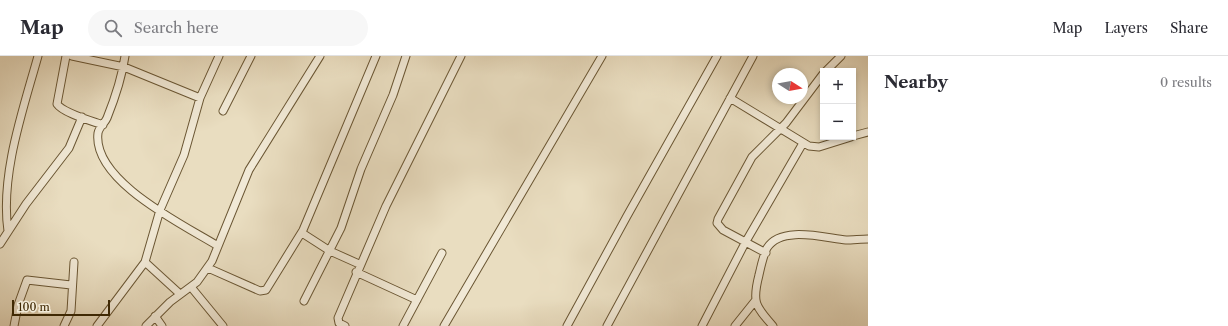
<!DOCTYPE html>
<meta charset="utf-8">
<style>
:root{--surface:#fff;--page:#f7f7f7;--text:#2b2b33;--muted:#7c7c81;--line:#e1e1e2}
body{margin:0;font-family:"Libre Caslon Text",serif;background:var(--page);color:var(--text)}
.controls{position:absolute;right:12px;top:12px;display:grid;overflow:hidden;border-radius:0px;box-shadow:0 2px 6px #0003}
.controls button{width:36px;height:36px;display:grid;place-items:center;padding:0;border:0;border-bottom:1px solid var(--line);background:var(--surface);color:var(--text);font:20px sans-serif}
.compass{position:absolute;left:772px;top:12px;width:36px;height:36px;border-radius:50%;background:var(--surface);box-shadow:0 2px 6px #0003;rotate:101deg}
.scale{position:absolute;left:12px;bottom:10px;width:98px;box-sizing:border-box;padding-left:4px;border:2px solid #402904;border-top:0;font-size:11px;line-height:14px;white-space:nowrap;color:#402904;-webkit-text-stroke:3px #f1e9d6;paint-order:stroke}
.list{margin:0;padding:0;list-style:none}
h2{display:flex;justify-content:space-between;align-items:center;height:52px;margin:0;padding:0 16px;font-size:17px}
h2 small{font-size:13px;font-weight:400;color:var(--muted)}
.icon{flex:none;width:22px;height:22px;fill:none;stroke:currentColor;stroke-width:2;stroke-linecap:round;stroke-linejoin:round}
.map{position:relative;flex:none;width:868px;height:270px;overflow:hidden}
header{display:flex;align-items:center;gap:24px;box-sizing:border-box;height:56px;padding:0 20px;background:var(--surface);border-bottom:1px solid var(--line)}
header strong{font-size:19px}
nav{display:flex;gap:22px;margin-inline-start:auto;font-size:14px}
.search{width:280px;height:36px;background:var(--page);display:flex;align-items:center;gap:10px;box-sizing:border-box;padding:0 14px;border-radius:22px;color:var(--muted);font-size:15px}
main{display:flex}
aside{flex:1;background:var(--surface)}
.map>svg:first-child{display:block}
</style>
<header>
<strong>Map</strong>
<div class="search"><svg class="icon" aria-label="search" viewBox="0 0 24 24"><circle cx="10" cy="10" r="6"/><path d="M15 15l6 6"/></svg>Search here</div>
<nav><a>Map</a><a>Layers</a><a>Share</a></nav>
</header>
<main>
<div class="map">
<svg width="868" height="270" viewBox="0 0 868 270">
<rect width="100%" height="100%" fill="#e9ddc0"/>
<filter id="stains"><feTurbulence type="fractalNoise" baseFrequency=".005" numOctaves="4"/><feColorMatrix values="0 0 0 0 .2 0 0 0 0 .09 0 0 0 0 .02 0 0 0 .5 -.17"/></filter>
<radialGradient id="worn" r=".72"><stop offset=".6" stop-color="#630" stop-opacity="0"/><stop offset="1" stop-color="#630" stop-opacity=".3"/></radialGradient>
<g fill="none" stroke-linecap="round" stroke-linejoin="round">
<defs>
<path id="minor" d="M 66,0 L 57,48 C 63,57 92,65 103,69
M 72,0 L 124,11 L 200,42 L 219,0
M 125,0 C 122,21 115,42 107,62 C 105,67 99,71 98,77 C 92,125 184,169 218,190
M 826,15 L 841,0
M 730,42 L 809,90 L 819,91 L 851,81
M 223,55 L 251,0
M 853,80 L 868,76
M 8,175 C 0,119 23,54 38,0
M 302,177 L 330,195 L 359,208
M 0,188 L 26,148 L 69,92 L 82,61
M 766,197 L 723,174 L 717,167 L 718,163 L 752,101 L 786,67 L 823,18
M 145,206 L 180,238
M 208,212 L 260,235 L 266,234 L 303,174 L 376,0
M 356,216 L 417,244
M 191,231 L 223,270
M 304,245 L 341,172 L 361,113 L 393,39 L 406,0
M 155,260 L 162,270
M 14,270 L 18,249 L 27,224 L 71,229
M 64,270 L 71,255 L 74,206
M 97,270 L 145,206 L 160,154 L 184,99 L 200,42
M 146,270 L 170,246 L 197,226 L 212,205 L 249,114 L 320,0
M 345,270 L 339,267 L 338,262 L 386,150 L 461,0
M 403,270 L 442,197
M 444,270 L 602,0
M 567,270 L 627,160 L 717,0
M 607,270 L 753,0
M 702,270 L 745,187 L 803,87
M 735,270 L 755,245
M 773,270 C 755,250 752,246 759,219 C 761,210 763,200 767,192 C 781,169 825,182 846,184 C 853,184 861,183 868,183"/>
</defs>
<use href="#minor" stroke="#6a5633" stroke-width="9"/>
<use href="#minor" stroke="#f1e9d6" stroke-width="7"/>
</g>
<rect width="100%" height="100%" filter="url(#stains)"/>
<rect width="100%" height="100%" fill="url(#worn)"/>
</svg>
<div class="controls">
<button>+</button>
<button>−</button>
</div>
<svg class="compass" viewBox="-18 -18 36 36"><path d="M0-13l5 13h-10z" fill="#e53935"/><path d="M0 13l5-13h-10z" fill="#7c7c81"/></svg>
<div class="scale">100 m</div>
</div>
<aside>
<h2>Nearby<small>0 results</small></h2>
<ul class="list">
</ul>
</aside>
</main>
